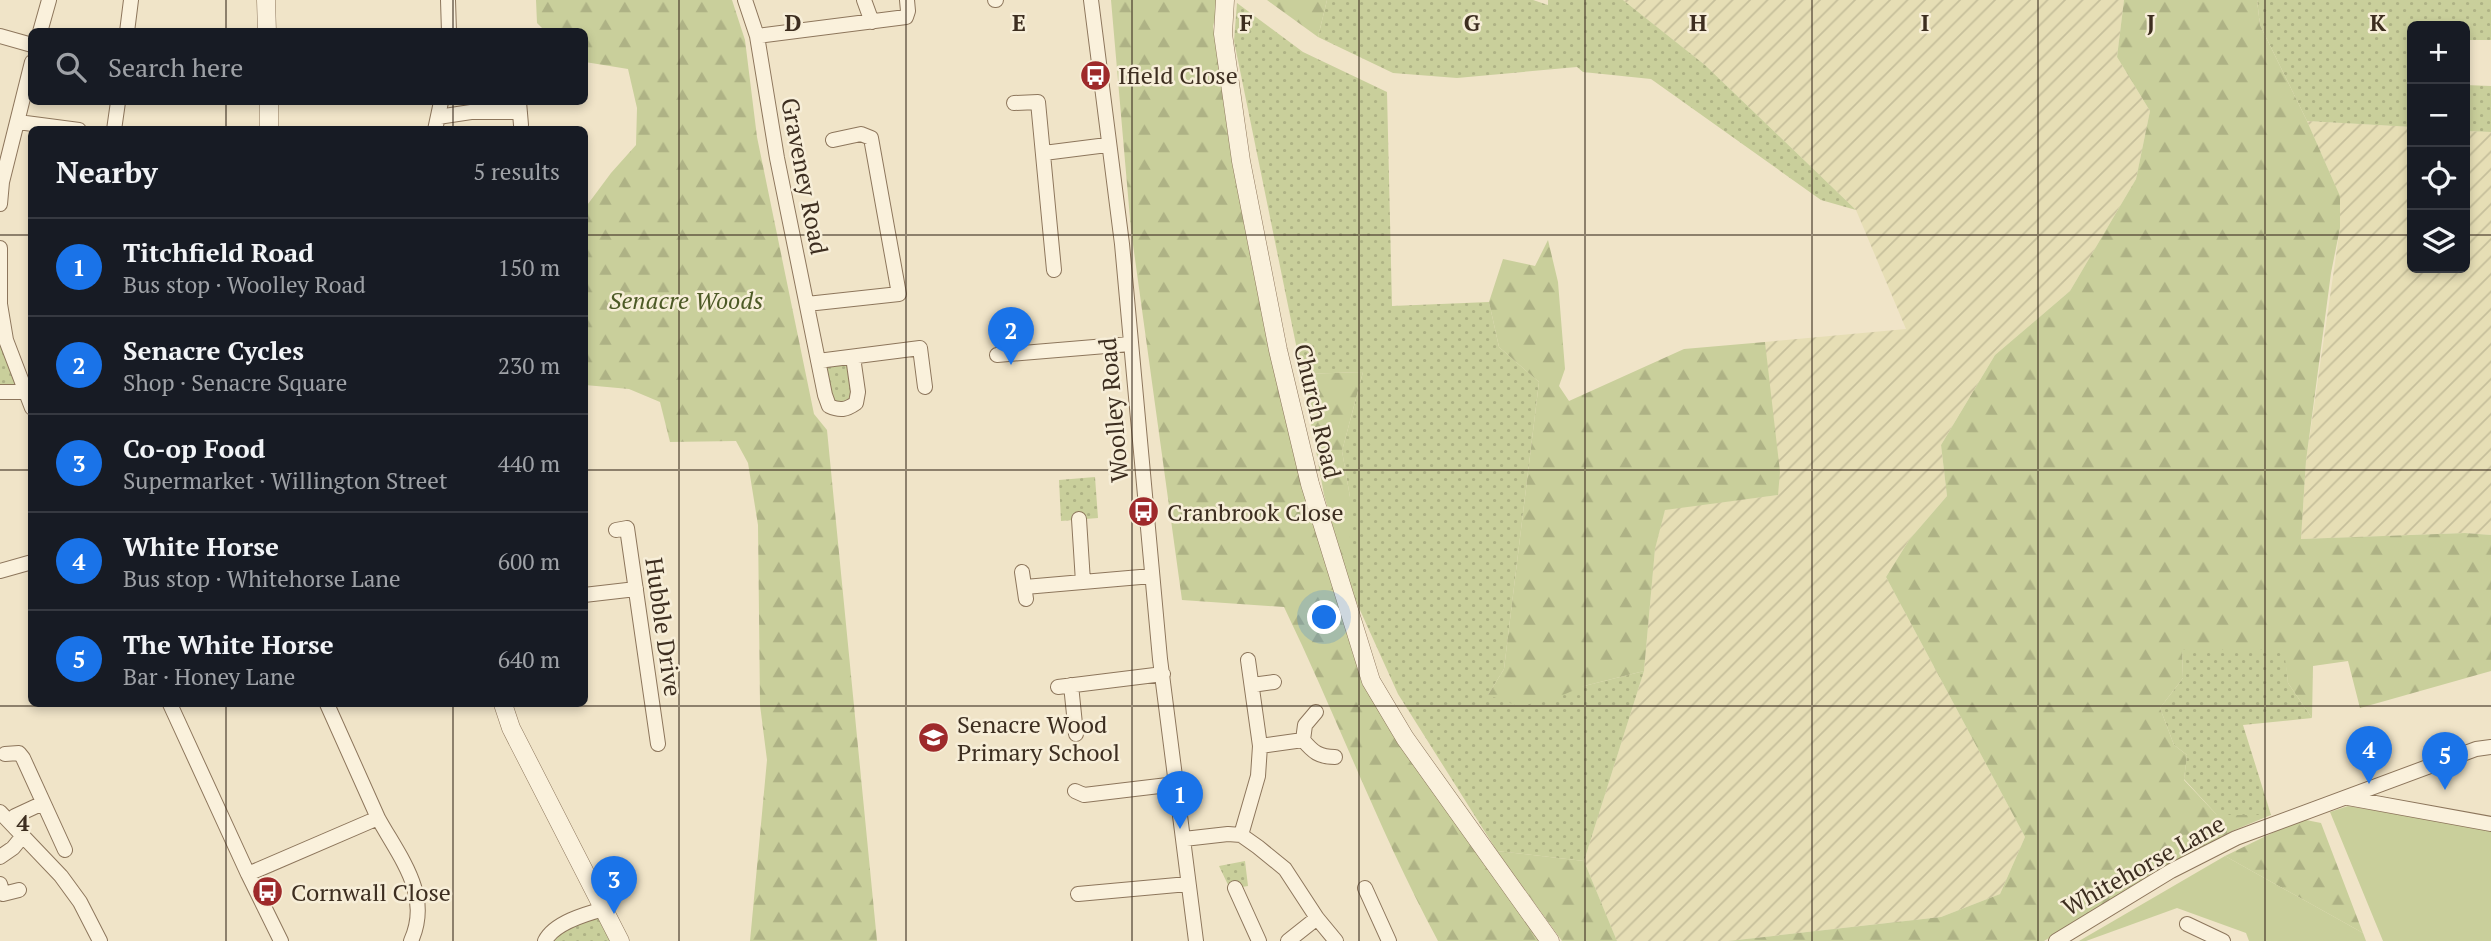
<!DOCTYPE html>
<meta charset="utf-8">
<style>
:root{--surface:#171b24;--page:#20242c;--text:#f1f3f6;--muted:#9ea1a6;--line:#363941;--accent:#1a73e8}
body{margin:0;font-family:"PT Serif",serif;background:var(--page);color:var(--text)}
.controls{position:absolute;right:21px;top:21px;display:grid;overflow:hidden;border-radius:10px;box-shadow:0 4px 10px #0003}
.controls button{width:63px;height:63px;display:grid;place-items:center;padding:0;border:0;border-bottom:2px solid var(--line);background:var(--surface);color:var(--text);font:35px sans-serif}
.you{position:absolute;left:1325px;top:618px;width:24px;height:24px;margin:-18px;border:5px solid #fff;border-radius:50%;background:#1a73e8;box-shadow:0 0 0 10px #1a73e833}
.badge{display:grid;place-items:center;width:46px;height:46px;border-radius:50%;background:var(--accent);color:#fff;font-size:23px;font-weight:700}
.pin{position:absolute;translate:-50% -58px;filter:drop-shadow(0 2px 4px #0008)}
.pin::after{content:'';position:absolute;top:37px;width:24px;height:21px;background:inherit;clip-path:polygon(0 0,100% 0,50% 100%)}
.list{margin:0;padding:0;list-style:none}
h2{display:flex;justify-content:space-between;align-items:center;height:91px;margin:0;padding:0 28px;font-size:30px}
h2 small{font-size:23px;font-weight:400;color:var(--muted)}
.list li{display:grid;grid-template-columns:46px 1fr auto;gap:21px;align-items:center;box-sizing:border-box;height:98px;padding:0 28px;border-top:2px solid var(--line)}
.list b{display:block;font-size:26px;white-space:nowrap}
.list p{margin:0;font-size:23px;white-space:nowrap;color:var(--muted)}
.list em{font-size:23px;font-style:normal;color:var(--muted)}
.icon{flex:none;width:38px;height:38px;fill:none;stroke:currentColor;stroke-width:2;stroke-linecap:round;stroke-linejoin:round}
.map{position:relative;flex:none;width:2491px;height:941px;overflow:hidden}
.search{position:absolute;background:var(--surface);box-shadow:0 4px 10px #0003;left:28px;top:28px;width:560px;height:77px;display:flex;align-items:center;gap:18px;box-sizing:border-box;padding:0 24px;border-radius:10px;color:var(--muted);font-size:26px}
.panel{position:absolute;background:var(--surface);box-shadow:0 4px 10px #0003;left:28px;top:126px;width:560px;height:581px;border-radius:10px}
.map>svg:first-child{display:block}
</style>
<div class="map">
<svg width="2491" height="941" viewBox="0 0 2491 941">
<defs>
<pattern id="farmland-furrows" width="10" height="10" patternUnits="userSpaceOnUse" patternTransform="scale(1.75)"><rect width="10" height="10" fill="#e6deb5"/><path d="M-1 1l2-2M0 10L10 0M9 11l2-2" fill="none" stroke="#c6bf9b"/></pattern>
<pattern id="grass-dots" width="8" height="8" patternUnits="userSpaceOnUse" patternTransform="scale(1.75)"><rect width="8" height="8" fill="#c9cf9b"/><path d="M2 2h.1M6 6h.1" fill="none" stroke="#aeb285" stroke-width="1.8" stroke-linecap="round"/></pattern>
<pattern id="forest-firs" width="22" height="20" patternUnits="userSpaceOnUse" patternTransform="scale(1.75)"><rect width="22" height="20" fill="#c9cf9b"/><path d="M5 1l3.5 6h-7zM16 11l3.5 6h-7z" fill="#aeb285"/></pattern>
</defs>
<rect width="100%" height="100%" fill="#f0e4c8"/>
<path fill="url(#farmland-furrows)" d="M 1623,0 L 2124,0 L 2117,57 L 2150,111 L 2136,179 L 2070,291 L 1995,355 L 1941,445 L 1947,496 L 1909,540 L 1886,577 L 2025,837 L 2000,894 L 1941,917 L 1728,941 L 1617,941 L 1584,861 L 1644,671 L 1655,548 L 1665,509 L 1778,495 L 1765,342 L 1906,329 L 1856,210 L 1705,65 Z
M 2307,121 L 2412,127 L 2412,268 L 2465,268 L 2465,131 L 2491,132 L 2491,535 L 2465,533 L 2301,539 L 2306,461 L 2340,228 L 2340,196 Z"/>
<path fill="url(#grass-dots)" d="M 1327,0 L 1533,0 L 1548,5 L 1548,0 L 1623,0 L 1705,65 L 1856,210 L 1821,200 L 1651,79 L 1583,72 L 1577,67 L 1457,78 L 1393,73 L 1318,37 Z
M 2257,0 L 2491,0 L 2491,40 L 2465,40 L 2465,26 L 2412,26 L 2412,127 L 2307,121 L 2260,25 Z
M 1237,3 L 1303,52 L 1387,92 L 1392,306 L 1489,302 L 1499,347 L 1539,382 L 1504,669 L 1488,695 L 1584,686 L 1644,671 L 1584,861 L 1497,851 L 1398,694 L 1350,588 L 1350,497 L 1342,451 L 1363,372 L 1302,374 L 1234,41 Z
M 2465,85 L 2491,86 L 2491,132 L 2465,131 Z
M 0,248 L 0,304 L 24,392 L 0,392 Z
M 853,357 L 856,403 L 829,406 L 818,361 Z
M 1095,477 L 1098,518 L 1061,521 L 1059,480 Z
M 2225,648 L 2285,650 L 2288,683 L 2312,718 L 2243,725 L 2271,815 L 2217,815 L 2184,779 L 2187,755 L 2174,745 L 2160,708 L 2183,678 L 2182,650 Z
M 1245,861 L 1248,886 L 1230,889 L 1219,866 Z
M 604,909 L 620,941 L 545,941 Z"/>
<path fill="url(#forest-firs)" d="M 536,0 L 732,0 L 745,40 L 757,137 L 814,414 L 827,430 L 877,941 L 750,941 L 767,760 L 760,705 L 758,525 L 748,463 L 736,441 L 670,442 L 660,402 L 629,389 L 585,385 L 585,208 L 611,173 L 636,145 L 637,108 L 628,69 L 585,62 L 584,32 L 545,31 L 537,23 Z
M 1111,0 L 1219,0 L 1213,27 L 1250,226 L 1361,676 L 1544,941 L 1438,941 C 1380,833 1337,717 1284,607 L 1182,600 L 1131,230 Z
M 1267,0 L 1327,0 L 1318,37 Z
M 2124,0 L 2257,0 L 2260,25 L 2307,121 L 2340,196 L 2340,228 L 2331,273 L 2306,461 L 2301,539 L 2465,533 L 2491,535 L 2491,671 L 2360,708 L 2348,661 L 2313,666 L 2312,718 L 2288,683 L 2284,650 L 2182,650 L 2183,678 L 2160,708 L 2174,745 L 2187,755 L 2184,780 L 2217,815 L 2271,815 L 2232,831 L 2044,941 L 1728,941 L 1941,917 L 2000,894 L 2025,837 L 1886,577 L 1909,540 L 1947,496 L 1941,445 L 1995,355 L 2070,291 L 2136,179 L 2150,111 L 2117,57 Z
M 1548,240 L 1558,282 L 1565,369 L 1559,386 L 1569,401 L 1684,349 L 1765,342 L 1780,472 L 1778,495 L 1665,510 L 1655,549 L 1644,671 L 1584,686 L 1551,700 L 1518,706 L 1488,695 L 1504,669 L 1539,382 L 1499,347 L 1489,302 L 1503,259 L 1535,266 Z
M 1363,372 L 1342,451 L 1350,497 L 1350,588 L 1324,495 L 1302,374 Z
M 2301,819 L 2321,823 L 2363,933 L 2225,856 Z
M 1497,851 L 1584,861 L 1617,941 L 1562,941 Z"/>
<path fill="#c9cf9b" d="M 2348,806 L 2491,830 L 2491,941 L 2383,941 L 2330,812 Z
M 2225,856 L 2363,933 L 2366,941 L 2249,941 L 2246,933 L 2177,908 L 2086,941 L 2079,941 Z"/>
<g fill="none" stroke-linecap="round" stroke-linejoin="round">
<defs>
<path id="minor" d="M 448,0 L 449,32
M 745,0 L 757,36 L 777,158 L 825,395 L 829,406 C 840,411 846,410 856,403 L 858,392 L 853,357
M 864,0 L 872,22
M 995,0 L 996,0
M 1091,0 L 1122,244 L 1160,659 L 1196,941
M 40,32 L 49,0
M 127,32 L 131,0
M 0,36 L 32,45
M 757,36 L 906,17 L 908,11 L 907,0
M 519,102 L 521,125
M 1014,103 L 1038,102 L 1054,270
M 438,117 L 471,112 L 520,112
M 18,122 L 79,130
M 114,130 L 118,102
M 435,130 L 441,102
M 1044,153 L 1107,145
M 0,204 L 2,182 L 32,62
M 0,248 L 0,304 L 6,340 L 32,408
M 807,304 L 899,294 L 871,138 L 861,134 L 833,140
M 997,355 L 1130,344
M 818,361 L 920,348 L 925,387
M 0,392 L 24,392
M 1079,519 L 1083,582
M 616,530 L 627,528 L 658,744
M 0,571 L 32,562
M 1022,572 L 1026,599
M 1025,587 L 1152,576
M 584,595 L 636,589
M 1071,685 L 1076,734
M 1252,685 L 1274,682
M 1058,687 L 1163,674
M 170,704 L 248,874 L 281,941
M 1316,712 L 1305,725 L 1303,740 C 1313,752 1319,757 1335,757
M 1260,746 L 1303,740
M 5,754 L 19,753 L 23,758 L 65,850
M 1075,791 L 1084,795 L 1176,784
M 2348,798 L 2491,824
M 0,812 L 61,876 L 80,902 L 100,941
M 378,818 C 400,858 432,895 411,941
M 10,821 L 15,816 L 43,803
M 1241,835 L 1258,776 L 1260,746 L 1248,660
M 1184,839 L 1228,834 L 1241,835 L 1258,847 L 1285,869 L 1317,918 L 1336,941
M 0,857 L 13,848 L 22,837
M 248,874 L 378,818 L 327,704
M 0,884 L 3,894 L 19,890
M 1235,888 L 1259,941
M 1365,888 L 1389,941
M 1078,894 L 1188,884
M 2187,924 L 2223,941
M 545,941 C 554,923 585,914 604,909
M 1288,941 L 1317,918
M 2056,941 L 2171,871 L 2236,838 L 2476,749 L 2491,747"/>
<path id="tertiary" d="M 266,0 L 267,32
M 1225,0 L 1223,34 L 1241,161 L 1278,350 L 1310,484 L 1371,681 L 1405,738 L 1550,941
M 269,102 L 269,130
M 503,704 L 511,728 L 620,941"/>
</defs>
<use href="#minor" stroke="#8d765c" stroke-width="16"/>
<use href="#tertiary" stroke="#8d765c" stroke-width="19"/>
<use href="#minor" stroke="#faf1dc" stroke-width="14"/>
<use href="#tertiary" stroke="#faf1dc" stroke-width="18"/>
</g>
<path fill="none" stroke="#3d2e20" stroke-width="2" stroke-opacity="0.55" d="M 226,0 L 226,32M 453,0 L 453,32M 679,0 L 679,941M 906,0 L 906,941M 1132,0 L 1132,941M 1359,0 L 1359,941M 1585,0 L 1585,941M 1812,0 L 1812,941M 2038,0 L 2038,941M 2265,0 L 2265,941M 226,102 L 226,130M 453,102 L 453,130M 0,235 L 32,235M 584,235 L 2412,235M 2465,235 L 2491,235M 0,470 L 32,470M 584,470 L 2491,470M 226,704 L 226,941M 453,704 L 453,941M 0,706 L 2491,706"/>
<defs>
<symbol id="bus-disc" viewBox="-11 -11 22 22"><circle r="9.5" fill="#9e2a2b" stroke="#f7eed8"/><path d="M-5-6H5V4H4V6H2V4H-2V6H-4V4H-5ZM-3.5-4V0h7V-4ZM-3.5 1.2v1.5H-2V1.2ZM2 1.2v1.5H3.5V1.2Z" fill="#fff"/></symbol>
<symbol id="school-disc" viewBox="-11 -11 22 22"><circle r="9.5" fill="#9e2a2b" stroke="#f7eed8"/><path d="M0-5L7-2L0 1L-7-2ZM-4 1L0 2.5L4 1V4Q0 6-4 4Z" fill="#fff"/></symbol>
</defs>
<g fill-rule="evenodd">
<use href="#bus-disc" x="1078" y="58" width="35" height="35"/>
<use href="#bus-disc" x="1126" y="494" width="35" height="35"/>
<use href="#school-disc" x="916" y="720" width="35" height="35"/>
<use href="#bus-disc" x="250" y="874" width="35" height="35"/>
</g>
<g text-anchor="middle" dominant-baseline="central" stroke-width="5" stroke-linejoin="round" paint-order="stroke">
<g font-size="24" fill="#3d2e20" stroke="#f7eed8" text-anchor="start">
<text x="1118" y="75">Ifield Close</text>
<text x="1167" y="512">Cranbrook Close</text>
<text x="957" y="724">Senacre Wood<tspan x="957" dy="28">Primary School</tspan></text>
<text x="291" y="892">Cornwall Close</text>
</g>
<g font-size="24" fill="#3d2e20" stroke="#f7eed8">
<text transform="translate(805 176) rotate(79)">Graveney Road</text>
<text transform="translate(1113 410) rotate(-95)">Woolley Road</text>
<text transform="translate(1318 411) rotate(77)">Church Road</text>
<text transform="translate(664 627) rotate(82)">Hubble Drive</text>
<text transform="translate(2143 865) rotate(-29)">Whitehorse Lane</text>
</g>
<g font-size="24" font-style="italic" fill="#4d5a26" stroke="#f7eed8">
<text x="686" y="300">Senacre Woods</text>
</g>
</g>
<g font-size="23" text-anchor="middle" font-weight="bold" fill="#3d2e20" stroke="#f7eed8" stroke-width="5" stroke-linejoin="round" paint-order="stroke">
<text x="793" y="31">D</text>
<text x="1019" y="31">E</text>
<text x="1246" y="31">F</text>
<text x="1472" y="31">G</text>
<text x="1698" y="31">H</text>
<text x="1925" y="31">I</text>
<text x="2151" y="31">J</text>
<text x="2378" y="31">K</text>
<text x="23" y="831">4</text>
</g>
</svg>
<div class="controls">
<button>+</button>
<button>−</button>
<button><svg class="icon" aria-label="locate" viewBox="0 0 24 24"><circle cx="12" cy="12" r="6"/><path d="M12 2v4M12 18v4M2 12h4M18 12h4"/></svg></button>
<button><svg class="icon" aria-label="layers" viewBox="0 0 24 24"><path d="M12 4l9 5-9 5-9-5zM3 14l9 5 9-5"/></svg></button>
</div>
<div class="you"></div>
<div class="pin badge" style="left:1180px;top:829px">1</div>
<div class="pin badge" style="left:1011px;top:365px">2</div>
<div class="pin badge" style="left:614px;top:914px">3</div>
<div class="pin badge" style="left:2369px;top:784px">4</div>
<div class="pin badge" style="left:2445px;top:790px">5</div>
<div class="search"><svg class="icon" aria-label="search" viewBox="0 0 24 24"><circle cx="10" cy="10" r="6"/><path d="M15 15l6 6"/></svg>Search here</div>
<section class="panel">
<h2>Nearby<small>5 results</small></h2>
<ul class="list">
<li><span class="badge">1</span><div><b>Titchfield Road</b><p>Bus stop · Woolley Road</p></div><em>150 m</em></li>
<li><span class="badge">2</span><div><b>Senacre Cycles</b><p>Shop · Senacre Square</p></div><em>230 m</em></li>
<li><span class="badge">3</span><div><b>Co-op Food</b><p>Supermarket · Willington Street</p></div><em>440 m</em></li>
<li><span class="badge">4</span><div><b>White Horse</b><p>Bus stop · Whitehorse Lane</p></div><em>600 m</em></li>
<li><span class="badge">5</span><div><b>The White Horse</b><p>Bar · Honey Lane</p></div><em>640 m</em></li>
</ul>
</section>
</div>
